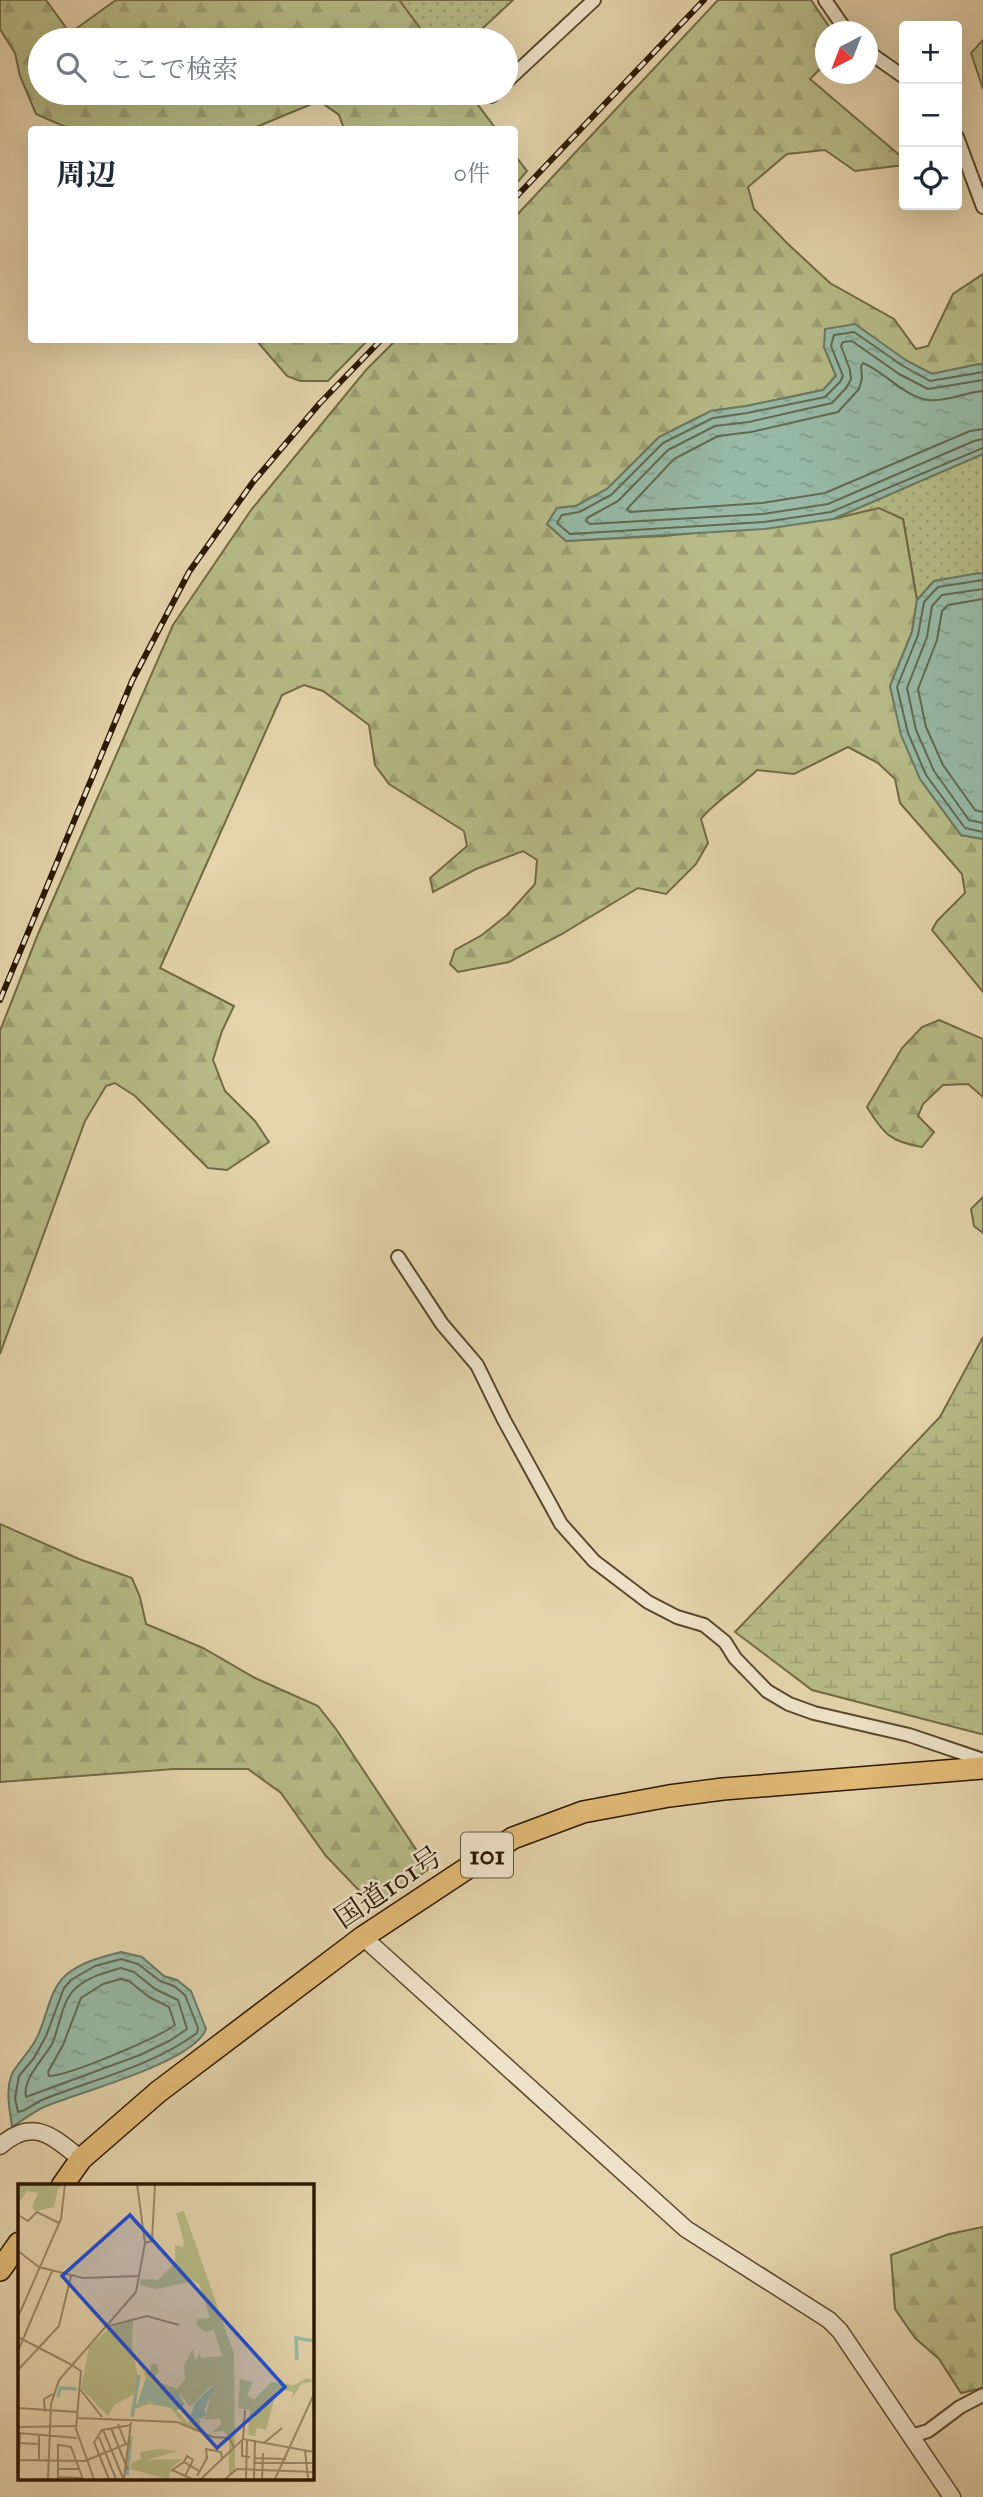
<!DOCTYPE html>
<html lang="ja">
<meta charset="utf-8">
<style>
:root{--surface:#fff;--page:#f2f2f3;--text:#1f2937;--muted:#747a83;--line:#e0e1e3}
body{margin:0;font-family:"IM FELL Great Primer","Noto Serif JP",serif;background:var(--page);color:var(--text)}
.controls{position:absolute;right:21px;top:21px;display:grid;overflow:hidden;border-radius:7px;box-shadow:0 7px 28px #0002}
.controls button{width:63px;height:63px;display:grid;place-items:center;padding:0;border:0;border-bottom:2px solid var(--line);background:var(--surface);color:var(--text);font:35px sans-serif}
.compass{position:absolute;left:815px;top:21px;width:63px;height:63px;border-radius:50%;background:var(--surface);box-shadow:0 7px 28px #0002;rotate:222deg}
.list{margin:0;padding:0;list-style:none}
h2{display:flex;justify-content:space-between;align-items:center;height:91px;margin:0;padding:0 28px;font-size:30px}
h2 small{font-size:23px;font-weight:400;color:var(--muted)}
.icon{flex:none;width:38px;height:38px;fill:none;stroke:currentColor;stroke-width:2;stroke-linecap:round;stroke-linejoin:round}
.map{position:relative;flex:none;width:983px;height:2497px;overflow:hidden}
.search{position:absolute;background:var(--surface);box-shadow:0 7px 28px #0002;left:28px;top:28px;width:490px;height:77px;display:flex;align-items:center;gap:18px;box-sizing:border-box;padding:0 24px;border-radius:38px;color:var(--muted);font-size:26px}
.panel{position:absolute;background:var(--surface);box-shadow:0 7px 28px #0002;left:28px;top:126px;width:490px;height:217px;border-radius:7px}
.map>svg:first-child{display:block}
</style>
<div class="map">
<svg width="983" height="2497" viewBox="0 0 983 2497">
<defs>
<pattern id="grass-dots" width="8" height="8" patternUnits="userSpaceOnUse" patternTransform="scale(1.75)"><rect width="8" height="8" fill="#b7bb87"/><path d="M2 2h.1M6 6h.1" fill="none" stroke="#9ea073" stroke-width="1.8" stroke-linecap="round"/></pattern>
<pattern id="forest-firs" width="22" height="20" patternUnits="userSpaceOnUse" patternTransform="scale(1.75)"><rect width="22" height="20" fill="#b7bb87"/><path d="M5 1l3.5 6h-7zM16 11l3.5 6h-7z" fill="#9ea073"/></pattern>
<pattern id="wetland-marsh" width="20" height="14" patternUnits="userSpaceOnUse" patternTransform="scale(1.75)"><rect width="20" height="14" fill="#b7bb87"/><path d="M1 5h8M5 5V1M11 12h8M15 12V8" fill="none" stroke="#9ea073"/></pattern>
<pattern id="water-ripples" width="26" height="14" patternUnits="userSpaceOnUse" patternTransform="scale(1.75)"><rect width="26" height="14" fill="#97b9a5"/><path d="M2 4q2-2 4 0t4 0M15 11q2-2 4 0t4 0" fill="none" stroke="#829e8c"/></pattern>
</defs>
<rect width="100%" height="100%" fill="#e4d3ac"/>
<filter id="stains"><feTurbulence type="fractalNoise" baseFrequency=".00286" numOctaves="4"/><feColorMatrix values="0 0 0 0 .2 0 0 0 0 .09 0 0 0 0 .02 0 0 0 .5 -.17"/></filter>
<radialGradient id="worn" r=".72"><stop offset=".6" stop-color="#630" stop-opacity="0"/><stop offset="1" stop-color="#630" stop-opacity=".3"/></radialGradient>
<path fill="url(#grass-dots)" stroke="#726a44" stroke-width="2" d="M 399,0 L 513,0 L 470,40 L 429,40 Z
M 983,454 L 983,574 L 934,581 L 917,600 L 903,519 L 833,519 Z"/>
<path fill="url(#forest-firs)" stroke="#726a44" stroke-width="2" d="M 0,0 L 46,0 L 70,33 L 116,0 L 399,0 L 429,40 L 40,40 L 40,93 L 469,93 L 496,129 L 344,129 L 339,115 L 319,101 L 249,130 L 70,129 L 36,114 L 20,76 L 15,53 L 0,29 Z
M 718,0 L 811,0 L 832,31 L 825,32 L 825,64 L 810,79 L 904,159 L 904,165 L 855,171 L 825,150 L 787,154 L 748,187 L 754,209 L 788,244 L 830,283 L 894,319 L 916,349 L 928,346 L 953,294 L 983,274 L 983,365 L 979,364 L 932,374 L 907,361 L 824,347 L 836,376 L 823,390 L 746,406 L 711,411 L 659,437 L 607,489 L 576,506 L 557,508 L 547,524 L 566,541 L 664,536 L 833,519 L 879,508 L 903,519 L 917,600 L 912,632 L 890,686 L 920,779 L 961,835 L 983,839 L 983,992 L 932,930 L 937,921 L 965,893 L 962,874 L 900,803 L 895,779 L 878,763 L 848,747 L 794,774 L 757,770 C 739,788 716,800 701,819 L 708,843 L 696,864 L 666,894 L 638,888 L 562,934 L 509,962 L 458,972 L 450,964 L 455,950 L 482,935 L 507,915 L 535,884 L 537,860 L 523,851 L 476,869 L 433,892 L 430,878 L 467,846 L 464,831 L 389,784 L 375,765 L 369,725 L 323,691 L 304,685 L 282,695 L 160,968 L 234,1006 L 222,1031 L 213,1060 L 225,1091 L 255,1121 L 269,1142 L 227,1170 L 208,1168 L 135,1096 L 115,1083 L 106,1086 L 85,1121 L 0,1354 L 0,1031 L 38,934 L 173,625 L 251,510 L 366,370 L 396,340 L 514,340 L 515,217 Z
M 983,40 L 983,89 L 971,53 Z
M 514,154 L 527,171 L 515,185 L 514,185 Z
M 256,340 L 255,340 L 368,340 L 328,381 L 300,381 L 287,376 Z
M 939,1020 L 983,1039 L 983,1097 L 968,1084 L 943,1085 L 923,1104 L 918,1116 L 934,1132 L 922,1147 C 890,1142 883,1133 867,1107 L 902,1048 L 922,1027 Z
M 983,1197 L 983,1233 L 974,1226 L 971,1209 Z
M 0,1524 L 79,1559 L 132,1578 L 140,1597 L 146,1624 L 203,1648 L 255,1678 L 318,1706 L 336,1729 L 429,1869 L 374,1906 L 326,1856 L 281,1793 L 248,1769 L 174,1769 L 0,1782 Z
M 983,2227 L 983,2388 L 961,2393 L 939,2359 L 915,2338 L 895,2309 L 891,2255 L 949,2234 Z"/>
<path fill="url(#wetland-marsh)" stroke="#726a44" stroke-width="2" d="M 983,1337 L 983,1734 L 981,1734 L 812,1690 L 735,1632 L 940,1417 Z"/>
<path fill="url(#water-ripples)" stroke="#6c7963" stroke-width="2" d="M 855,324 L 907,361 L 932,374 L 979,364 L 983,365 L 983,454 L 833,519 L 765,529 L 566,541 L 547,524 L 557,508 L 576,506 L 607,489 L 659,437 L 711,411 L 746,406 L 823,390 L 836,376 L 824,347 L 825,329 Z
M 979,573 L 983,574 L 983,839 L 961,835 L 920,779 L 901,735 L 890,686 L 912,632 L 917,600 L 934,581 Z
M 121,1952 L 142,1957 L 164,1976 L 177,1980 L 191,1991 L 206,2029 C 193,2063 79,2092 44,2107 C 33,2112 23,2120 12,2127 C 10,2110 5,2091 12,2074 C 18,2062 33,2049 39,2033 C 47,2015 50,1989 66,1975 C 81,1962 102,1957 121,1952 Z"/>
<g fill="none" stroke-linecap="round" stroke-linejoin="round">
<path stroke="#626952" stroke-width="2" d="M 983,372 L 930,381 L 903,366 L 854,332 L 834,335 L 831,346 L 843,376 L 840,382 L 825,397 L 747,413 L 713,418 L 663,443 L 611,495 L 579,512 L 562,515 L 557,523 L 570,534 L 764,522 L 831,512 L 983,448
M 983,380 L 928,389 L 899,374 L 852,341 L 843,342 L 841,346 L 850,370 L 851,379 L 847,387 L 832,403 L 749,422 L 715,426 L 668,450 L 618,501 L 587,518 L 586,521 L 590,524 L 763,514 L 828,504 L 974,441 L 983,439
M 983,391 C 966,392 947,402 929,400 C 904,397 885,372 863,363 L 861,366 L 862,378 L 859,389 L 838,412 L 751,432 L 718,436 L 674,459 L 627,509 L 630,512 L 762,503 L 825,493 L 970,431 L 983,429
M 983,580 L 938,587 L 924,602 L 918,635 L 897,687 L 908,733 L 926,775 L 965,828 L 983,832
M 983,589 L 942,595 L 932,606 L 927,637 L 907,688 L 916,730 L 934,771 L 969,820 L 983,823
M 983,599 L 948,605 L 942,611 L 937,640 L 918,689 L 926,727 L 943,765 L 975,810 L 983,812
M 121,1959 L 138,1964 L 160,1981 L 174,1986 L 185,1995 L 198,2028 L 197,2033 C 151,2067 94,2079 42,2100 C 33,2104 27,2111 18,2112 L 15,2098 L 19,2076 L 34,2058 L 46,2036 L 64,1988 L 71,1980 L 95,1966 Z
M 121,1968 L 134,1972 L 155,1989 L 178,2000 L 187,2029 L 171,2040 L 140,2055 L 26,2097 C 22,2080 43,2059 52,2044 C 60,2027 61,2001 76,1988 C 88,1977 106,1972 121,1968 Z
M 121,1979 L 129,1981 L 149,1997 L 169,2007 L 175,2025 C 155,2039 71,2075 49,2076 L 48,2072 L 63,2045 L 81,1998 L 103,1984 Z"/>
<defs>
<path id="minor" d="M 825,0 L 847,32
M 867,51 L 904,77
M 506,82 L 594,0
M 491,96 L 494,93
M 957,137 L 983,207
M 398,1257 L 442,1324 L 477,1365 L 504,1420 L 561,1524 L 594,1561 L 648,1602 L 677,1617 L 704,1625 L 725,1642 L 735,1658 L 767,1691 L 789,1704 L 814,1713 L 909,1735 L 983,1760
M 911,2436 L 928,2431 L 960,2407 L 983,2395"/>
<path id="tertiary" d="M 363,1937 L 686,2229 L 829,2320 L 840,2331 L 952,2497
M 0,2146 C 33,2116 53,2137 81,2159"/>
<path id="trunk" d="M 62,2186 L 81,2159 L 158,2092 L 363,1937 L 513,1838 L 583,1812 L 669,1796 L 723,1789 L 983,1768
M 0,2270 L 19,2243"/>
</defs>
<use href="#minor" stroke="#5a482b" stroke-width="16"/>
<use href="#tertiary" stroke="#5a482b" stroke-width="19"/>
<use href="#trunk" stroke="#2c1900" stroke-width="24"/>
<use href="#minor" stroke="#ede2c9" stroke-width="12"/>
<use href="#tertiary" stroke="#ede2c9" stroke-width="16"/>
<use href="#trunk" stroke="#e2ba76" stroke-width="21"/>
<defs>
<path id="rail" d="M 514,199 L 704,0
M 0,1000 L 132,681 L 189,572 L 253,482 L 320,403 L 381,340"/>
</defs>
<use href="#rail" stroke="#2c1900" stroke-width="6"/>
<use href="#rail" stroke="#ede2c9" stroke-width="3.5" stroke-dasharray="10" stroke-linecap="butt"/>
</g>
<g text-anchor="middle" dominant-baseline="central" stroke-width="5" stroke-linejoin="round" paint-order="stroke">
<rect fill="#ede2c9" stroke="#66553c" stroke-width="2" x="461" y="1832.5" width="52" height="45" rx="5"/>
<g font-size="26" font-weight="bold" fill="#2c1900">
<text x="487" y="1855">101</text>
</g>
<g font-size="28" fill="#2c1900" stroke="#ede2c9">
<text transform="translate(388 1887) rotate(-34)">国道101号</text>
</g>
</g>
<g transform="translate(18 2184)">
<rect width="296" height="296" fill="#e4d3ac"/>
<path d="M 257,212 L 248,246 L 239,244 L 237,252 L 230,251 L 232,226 L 248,229 Z" fill="#b7bb87"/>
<path d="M 0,0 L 47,0 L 40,5 L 36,23 L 18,27 L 14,24 L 20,9 L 9,7 L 0,20 ZM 166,27 L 216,170 L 217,285 L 211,291 L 211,253 L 206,247 L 194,248 L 203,241 L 202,235 L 182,235 L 182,246 L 164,239 L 153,224 L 131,220 L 117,225 L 116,233 L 117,221 L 126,217 L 155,222 L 170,239 L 188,233 L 194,201 L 172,223 L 163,211 L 130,198 L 122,181 L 125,180 L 126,188 L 133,188 L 132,181 L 139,180 L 140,189 L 134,195 L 159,205 L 167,196 L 166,182 L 175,164 L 177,177 L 182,168 L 183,174 L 204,172 L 196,146 L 188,148 L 178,141 L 180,135 L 192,134 L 181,100 L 175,97 L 139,105 L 122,101 L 123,95 L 140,96 L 157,79 L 157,61 L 165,63 L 166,57 L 158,29 ZM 289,194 L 296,197 L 283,200 L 274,215 L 275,208 L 260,205 L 248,229 L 220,224 L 222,195 L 235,198 L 229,211 L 236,216 L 253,198 L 276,201 ZM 140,265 L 160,267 L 129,276 L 164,275 L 154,283 L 150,295 L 112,285 L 114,279 L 123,275 L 122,268 Z" fill="#b7bb87"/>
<path d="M 115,136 L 114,163 L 121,197 L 116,210 L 96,221 L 90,232 L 63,204 L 71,163 L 92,144 Z" fill="#b7bb87"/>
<path d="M 128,194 L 145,206 L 159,208 L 167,221 L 159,226 L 130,217 L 118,223 ZM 197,200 L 186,227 L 190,231 L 170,239 L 177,219 Z" fill="#97b9a5"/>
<path fill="none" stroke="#97b9a5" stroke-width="3.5" d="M 279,176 L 278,154 L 296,157M 40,213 L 42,204 L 59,205M 114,233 L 121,191M 109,291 L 113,252"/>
<path fill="none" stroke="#9a8967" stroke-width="2" d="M 0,31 L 10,37 L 19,28 L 41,39M 127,59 L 134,57 L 137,0M 0,67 L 21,83 L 65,94 L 122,92M 0,133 L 43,35 L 47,0M 91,142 L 129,132 L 161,141M 0,153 L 52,180M 0,167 L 34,87M 52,180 L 63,187 L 58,245 L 76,295M 0,186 L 41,142 L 53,92M 62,205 L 84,233M 0,224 L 59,228M 27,228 L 26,215 L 35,210M 58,234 L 159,238 L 195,253 L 211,254 L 216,263M 100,240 L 108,261M 0,243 L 57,242M 93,244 L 110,286M 85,246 L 105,294M 0,249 L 59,254M 81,253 L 98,295M 225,255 L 227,226M 224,256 L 224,272 L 232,273M 0,259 L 21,260M 246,259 L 264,244M 48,262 L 53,263 L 65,295M 287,266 L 290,295M 236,274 L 268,275M 0,276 L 67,277 L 113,258M 21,276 L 21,251M 166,278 L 169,272 L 175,276 L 167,292M 236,279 L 296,279M 39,285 L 61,285M 179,292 L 189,274 L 188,265 L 203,268 L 204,274M 40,293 L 64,294M 0,295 L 2,249M 30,295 L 33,220 L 41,196 L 118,108 L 127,59 L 119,0M 40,295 L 40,261 L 48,262M 91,295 L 76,258 L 84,246 L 113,241M 106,295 L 113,238M 174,295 L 154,286 L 166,278 L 181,287M 183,295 L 225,255 L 296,268M 207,295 L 219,285 L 296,288M 228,295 L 229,255M 236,295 L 237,257M 244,295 L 245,269M 257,295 L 296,210"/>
<path fill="#1d4ed8" fill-opacity="0.15" stroke="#1d4ed8" stroke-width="3.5" d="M 112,31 L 267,203 L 199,264 L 44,92 Z"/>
<rect width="296" height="296" fill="none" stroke="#2c1900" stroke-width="3.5"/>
</g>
<rect width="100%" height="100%" filter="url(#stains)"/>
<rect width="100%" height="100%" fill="url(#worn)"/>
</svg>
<div class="controls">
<button>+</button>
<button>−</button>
<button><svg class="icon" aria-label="locate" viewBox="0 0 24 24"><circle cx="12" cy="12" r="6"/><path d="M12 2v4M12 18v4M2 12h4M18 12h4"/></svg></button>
</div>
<svg class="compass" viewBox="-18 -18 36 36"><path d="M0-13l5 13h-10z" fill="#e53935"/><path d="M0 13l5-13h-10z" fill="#747a83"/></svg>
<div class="search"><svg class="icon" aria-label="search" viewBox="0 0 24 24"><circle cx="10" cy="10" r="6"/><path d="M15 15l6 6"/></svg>ここで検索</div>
<section class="panel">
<h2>周辺<small>0件</small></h2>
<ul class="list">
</ul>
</section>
</div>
